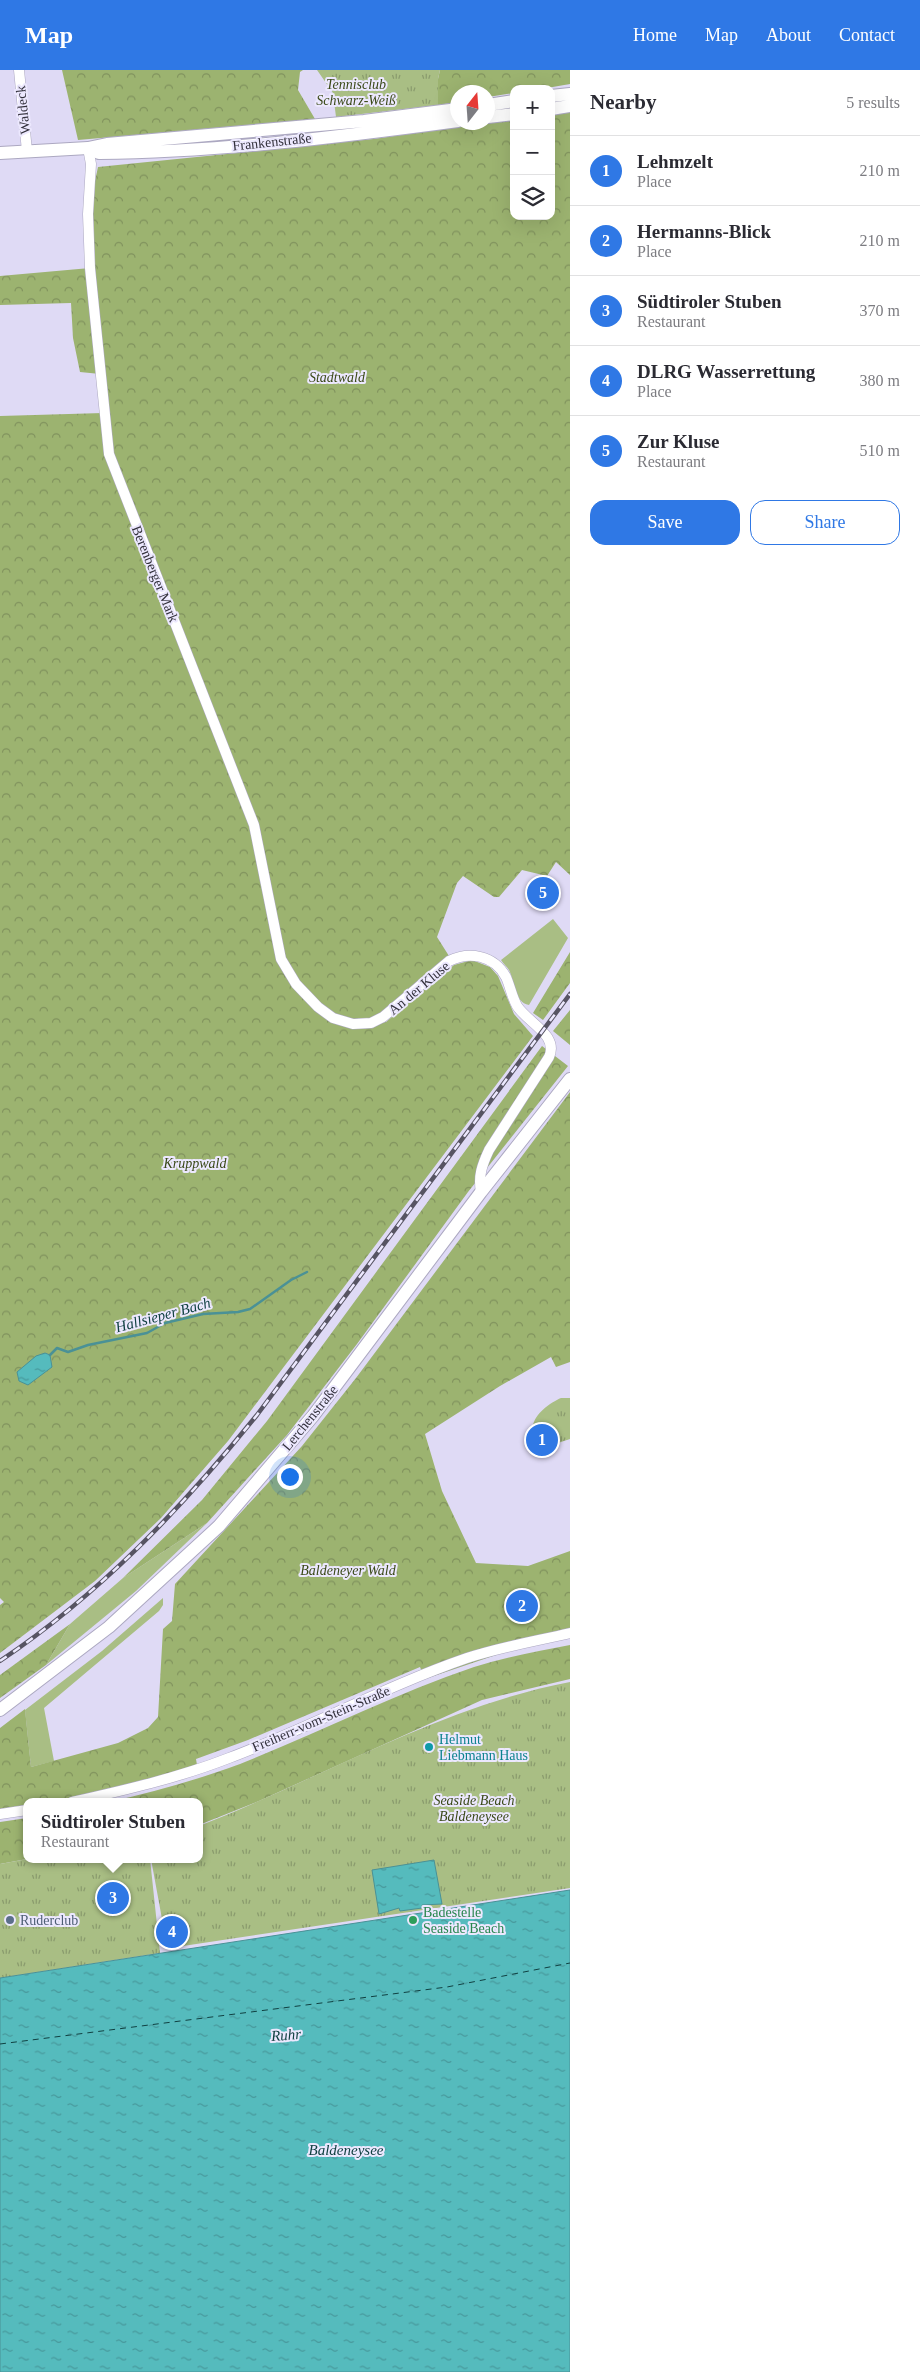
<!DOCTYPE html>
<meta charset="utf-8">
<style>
:root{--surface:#fff;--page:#f7f7f7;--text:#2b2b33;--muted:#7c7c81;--line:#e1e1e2;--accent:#2f78e5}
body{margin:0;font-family:"Times New Roman",serif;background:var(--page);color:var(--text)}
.controls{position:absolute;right:15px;top:15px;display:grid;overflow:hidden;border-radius:10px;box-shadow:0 5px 20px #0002}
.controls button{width:45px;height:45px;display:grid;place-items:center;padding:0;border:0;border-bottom:1px solid var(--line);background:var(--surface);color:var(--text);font:25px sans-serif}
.compass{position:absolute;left:450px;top:15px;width:45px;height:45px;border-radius:50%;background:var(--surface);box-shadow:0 5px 20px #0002;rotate:17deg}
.you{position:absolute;left:289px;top:1406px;width:18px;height:18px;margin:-12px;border:4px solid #fff;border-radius:50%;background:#1a73e8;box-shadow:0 0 0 8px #1a73e833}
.badge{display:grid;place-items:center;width:32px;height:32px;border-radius:50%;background:var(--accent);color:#fff;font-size:16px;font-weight:700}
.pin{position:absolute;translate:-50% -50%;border:2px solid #fff;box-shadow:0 1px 5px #0006}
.popup{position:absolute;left:23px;top:1728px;width:180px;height:65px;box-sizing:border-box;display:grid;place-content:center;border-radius:10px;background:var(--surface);filter:drop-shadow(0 1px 4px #0005);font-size:16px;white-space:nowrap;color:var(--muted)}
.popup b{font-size:19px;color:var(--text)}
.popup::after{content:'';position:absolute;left:50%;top:100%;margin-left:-10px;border:10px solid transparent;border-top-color:var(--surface)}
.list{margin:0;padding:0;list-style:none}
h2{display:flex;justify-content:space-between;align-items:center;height:65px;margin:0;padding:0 20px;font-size:21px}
h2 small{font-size:16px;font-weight:400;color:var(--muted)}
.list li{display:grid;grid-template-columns:32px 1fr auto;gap:15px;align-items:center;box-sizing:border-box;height:70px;padding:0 20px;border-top:1px solid var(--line)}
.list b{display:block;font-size:19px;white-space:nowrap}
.list p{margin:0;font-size:16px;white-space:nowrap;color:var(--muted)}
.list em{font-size:16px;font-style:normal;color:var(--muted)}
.actions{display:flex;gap:10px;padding:15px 20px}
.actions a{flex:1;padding:11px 0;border:1px solid var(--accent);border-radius:15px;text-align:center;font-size:18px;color:var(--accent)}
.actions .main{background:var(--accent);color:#fff}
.icon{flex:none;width:28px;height:28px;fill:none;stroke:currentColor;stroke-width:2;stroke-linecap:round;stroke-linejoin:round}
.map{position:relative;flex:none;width:570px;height:2302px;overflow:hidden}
header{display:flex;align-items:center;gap:30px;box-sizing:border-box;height:70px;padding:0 25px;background:var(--accent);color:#fff}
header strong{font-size:24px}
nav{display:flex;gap:28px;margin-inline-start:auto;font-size:18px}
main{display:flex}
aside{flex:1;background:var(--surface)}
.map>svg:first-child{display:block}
</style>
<header>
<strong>Map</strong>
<nav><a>Home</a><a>Map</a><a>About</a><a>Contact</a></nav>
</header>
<main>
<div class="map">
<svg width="570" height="2302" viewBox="0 0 570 2302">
<defs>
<pattern id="forest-crowns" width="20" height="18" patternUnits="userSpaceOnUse" patternTransform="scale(1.25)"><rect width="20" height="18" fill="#9cb370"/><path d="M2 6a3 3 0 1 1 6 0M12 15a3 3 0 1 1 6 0" fill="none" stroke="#80925d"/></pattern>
<pattern id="park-tufts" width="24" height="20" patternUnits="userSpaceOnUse" patternTransform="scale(1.25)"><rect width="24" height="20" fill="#a9be84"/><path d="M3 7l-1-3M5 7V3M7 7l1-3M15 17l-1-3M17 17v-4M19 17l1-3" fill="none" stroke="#8a9b6d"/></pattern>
<pattern id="water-ripples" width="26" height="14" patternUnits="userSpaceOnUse" patternTransform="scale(1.25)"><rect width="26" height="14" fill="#55bbbd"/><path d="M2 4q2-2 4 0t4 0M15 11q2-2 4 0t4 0" fill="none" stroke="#47989b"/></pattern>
</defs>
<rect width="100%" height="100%" fill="#dfdaf5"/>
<path fill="#a9be84" d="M 553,849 L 568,868 L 529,935 C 514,932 515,912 509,900 C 507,897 503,893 501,890 Z
M 207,1453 L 136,1521 L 46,1595 L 70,1554 L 123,1508 Z
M 163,1528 L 163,1535 L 159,1541 L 44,1638 L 54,1691 L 31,1697 L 25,1640 L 102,1581 Z"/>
<path fill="url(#forest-crowns)" d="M 62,0 L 303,0 L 300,2 L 298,20 L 315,49 L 78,70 Z
M 440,0 L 570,0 L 570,14 L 541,19 L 514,19 L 514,23 L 488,27 L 488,22 L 458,22 L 457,32 L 438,35 L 438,9 Z
M 570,41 L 570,805 L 556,792 L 547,806 L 522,800 L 499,827 L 494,827 L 463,806 L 457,813 L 437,867 L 449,886 L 380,946 L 365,951 L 338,946 L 321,936 L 307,921 L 286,892 L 251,755 L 278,886 L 317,939 L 369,956 L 386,952 L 454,895 L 472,890 L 490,897 L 498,906 L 514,944 L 533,966 L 228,1371 L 161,1448 L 95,1511 L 0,1583 L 0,1535 L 4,1532 L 0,1528 L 0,346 L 103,343 L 115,396 L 88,144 L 98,97 L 373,69 L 514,49 L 514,146 L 551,146 L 551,44 Z
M 90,198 L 100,304 L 80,302 L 73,268 L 71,233 L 0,235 L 0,206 Z
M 570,882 L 570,913 L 543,950 L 533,943 Z
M 570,940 L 570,975 L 553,961 Z
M 542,976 L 568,996 L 468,1122 L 357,1274 L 287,1365 L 207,1453 L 123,1508 L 202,1430 L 267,1351 Z
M 570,1022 L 570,1292 L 556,1297 L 551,1287 L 500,1316 L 425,1364 L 442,1421 L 476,1493 L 528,1496 L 570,1481 L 570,1568 L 511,1580 L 425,1609 L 420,1597 L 248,1670 L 196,1689 L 197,1695 C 146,1710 79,1732 27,1732 L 27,1735 L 0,1739 L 0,1658 L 25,1639 L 31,1697 L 118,1673 L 148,1658 L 158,1647 L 163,1559 L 172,1551 L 175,1514 L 302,1376 L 356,1308 Z
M 70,1554 L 46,1595 L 0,1628 L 0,1605 Z
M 570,1575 L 570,1609 L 482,1630 L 259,1731 L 199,1755 L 199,1732 L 109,1732 C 153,1722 197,1710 240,1694 C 318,1663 394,1624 474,1597 C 506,1587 538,1581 570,1575 Z
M 27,1748 L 27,1789 L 0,1794 L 0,1752 Z"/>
<path fill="url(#park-tufts)" d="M 317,0 L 440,0 L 438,9 L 438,35 L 336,47 L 333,23 Z
M 561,1328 L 570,1328 L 570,1369 L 546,1377 L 537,1373 C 535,1368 532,1362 533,1357 C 533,1345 551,1332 561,1328 Z
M 570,1612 L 570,1818 L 183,1876 L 178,1847 L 162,1849 L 151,1789 L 199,1789 L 199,1756 C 322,1708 439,1637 570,1612 Z
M 27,1789 L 150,1789 L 160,1883 L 0,1908 L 0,1794 Z"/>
<path fill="url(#water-ripples)" stroke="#4a9196" d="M 45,1283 L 50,1285 L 52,1297 L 28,1315 L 19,1311 L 17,1302 L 36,1286 Z
M 434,1790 L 442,1834 L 422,1835 L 422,1838 L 400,1841 L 399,1838 L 379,1844 L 372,1800 Z
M 570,1820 L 570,2302 L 0,2302 L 0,1908 Z"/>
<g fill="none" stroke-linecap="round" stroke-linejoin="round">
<path stroke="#4a9196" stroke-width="2.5" d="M 50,1285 L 57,1278 L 68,1282 L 88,1275 L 147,1263 L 165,1253 L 203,1244 L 238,1242 L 250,1239 L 291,1210 L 307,1202"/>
<path stroke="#104041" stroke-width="1" stroke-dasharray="6 5" stroke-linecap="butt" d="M 0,1974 L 447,1917 L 570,1893"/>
<defs>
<path id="minor" d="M 19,0 L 27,81
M 88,78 L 91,94 L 88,144 L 90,198 L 109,384 L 254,755 L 281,889 L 296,914 L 318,937 L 333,948 L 353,954 L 371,953 L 383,947 L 449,891 C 469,881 494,885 506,907 C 510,916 512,927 517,936 C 528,953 559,965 549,987 L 489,1080 C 482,1095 478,1106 481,1122
M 72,1732 C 125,1720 178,1708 229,1688 C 309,1658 386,1616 467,1588 C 500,1577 536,1571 570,1563
M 0,1744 L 27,1740"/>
<path id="major" d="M 551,26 L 570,24
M 488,35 L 514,31
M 551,39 L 570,36
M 488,47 L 514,44
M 92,80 L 99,83 C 219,82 339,67 458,51
M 0,83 L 88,78 L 107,74 L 364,51 L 458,39
M 0,1640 L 109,1557 L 219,1456 L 313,1346 L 481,1122 L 570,1009"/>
</defs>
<use href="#minor" stroke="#aca8c1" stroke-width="11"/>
<use href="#major" stroke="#aca8c1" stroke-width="14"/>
<use href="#minor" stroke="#fff" stroke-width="10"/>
<use href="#major" stroke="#fff" stroke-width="12"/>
<defs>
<path id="rail" d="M 0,1591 C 100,1524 182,1438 257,1345 L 570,924"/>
</defs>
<use href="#rail" stroke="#575463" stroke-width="4.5"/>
<use href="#rail" stroke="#ece8fe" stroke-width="2.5" stroke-dasharray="8" stroke-linecap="butt"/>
</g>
<circle fill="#0f9aa8" stroke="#ece8fe" stroke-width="2" cx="429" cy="1677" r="5"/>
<circle fill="#5c6f8a" stroke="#ece8fe" stroke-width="2" cx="10" cy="1850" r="5"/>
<circle fill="#2e9e5b" stroke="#ece8fe" stroke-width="2" cx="413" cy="1850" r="5"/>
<g text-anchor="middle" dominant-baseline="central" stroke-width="4" stroke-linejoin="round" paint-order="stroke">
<g font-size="14" font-style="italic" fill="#3a4918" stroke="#ece8fe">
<text x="356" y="14">Tennisclub<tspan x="356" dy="16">Schwarz-Weiß</tspan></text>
<text x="337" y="307">Stadtwald</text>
<text x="195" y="1093">Kruppwald</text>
<text x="348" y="1500">Baldeneyer Wald</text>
<text x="474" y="1730">Seaside Beach<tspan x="474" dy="16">Baldeneysee</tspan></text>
</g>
<g font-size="14" fill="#32303b" stroke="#ece8fe">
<text transform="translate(23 40) rotate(-96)">Waldeck</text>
<text transform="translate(272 72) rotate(-6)">Frankenstraße</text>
<text transform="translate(155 504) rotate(68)">Berenberger Mark</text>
<text transform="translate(419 918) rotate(-40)">An der Kluse</text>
<text transform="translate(310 1348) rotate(-51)">Lerchenstraße</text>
<text transform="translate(321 1649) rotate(-23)">Freiherr-vom-Stein-Straße</text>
</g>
<g font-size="14" fill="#0d838f" stroke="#ece8fe" text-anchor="start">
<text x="439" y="1669">Helmut<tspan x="439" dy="16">Liebmann Haus</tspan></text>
</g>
<g font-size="14" fill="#27864d" stroke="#ece8fe" text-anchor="start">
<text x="423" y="1842">Badestelle<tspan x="423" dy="16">Seaside Beach</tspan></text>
</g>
<g font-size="14" fill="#4e5e75" stroke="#ece8fe" text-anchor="start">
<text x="20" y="1850">Ruderclub</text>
</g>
<g font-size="15" font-style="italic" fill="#104041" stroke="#ece8fe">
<text transform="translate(163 1245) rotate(-15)">Hallsieper Bach</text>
<text transform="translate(286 1965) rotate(-4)">Ruhr</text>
<text x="346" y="2080">Baldeneysee</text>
</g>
</g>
</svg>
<div class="controls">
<button>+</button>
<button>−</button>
<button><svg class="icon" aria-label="layers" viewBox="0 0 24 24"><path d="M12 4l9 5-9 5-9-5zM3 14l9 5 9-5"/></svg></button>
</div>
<svg class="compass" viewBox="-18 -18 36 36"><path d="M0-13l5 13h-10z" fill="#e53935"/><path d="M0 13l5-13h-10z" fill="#7c7c81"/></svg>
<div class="you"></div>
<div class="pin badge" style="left:542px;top:1370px">1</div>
<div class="pin badge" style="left:522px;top:1536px">2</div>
<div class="pin badge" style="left:113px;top:1828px">3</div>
<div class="popup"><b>Südtiroler Stuben</b>Restaurant</div>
<div class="pin badge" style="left:172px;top:1862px">4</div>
<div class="pin badge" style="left:543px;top:823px">5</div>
</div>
<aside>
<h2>Nearby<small>5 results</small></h2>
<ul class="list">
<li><span class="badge">1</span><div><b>Lehmzelt</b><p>Place</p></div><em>210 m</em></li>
<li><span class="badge">2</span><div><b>Hermanns-Blick</b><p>Place</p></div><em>210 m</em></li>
<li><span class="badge">3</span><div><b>Südtiroler Stuben</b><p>Restaurant</p></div><em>370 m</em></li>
<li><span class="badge">4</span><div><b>DLRG Wasserrettung</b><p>Place</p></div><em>380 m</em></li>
<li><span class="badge">5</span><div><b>Zur Kluse</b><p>Restaurant</p></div><em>510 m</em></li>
</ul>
<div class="actions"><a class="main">Save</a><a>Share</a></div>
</aside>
</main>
